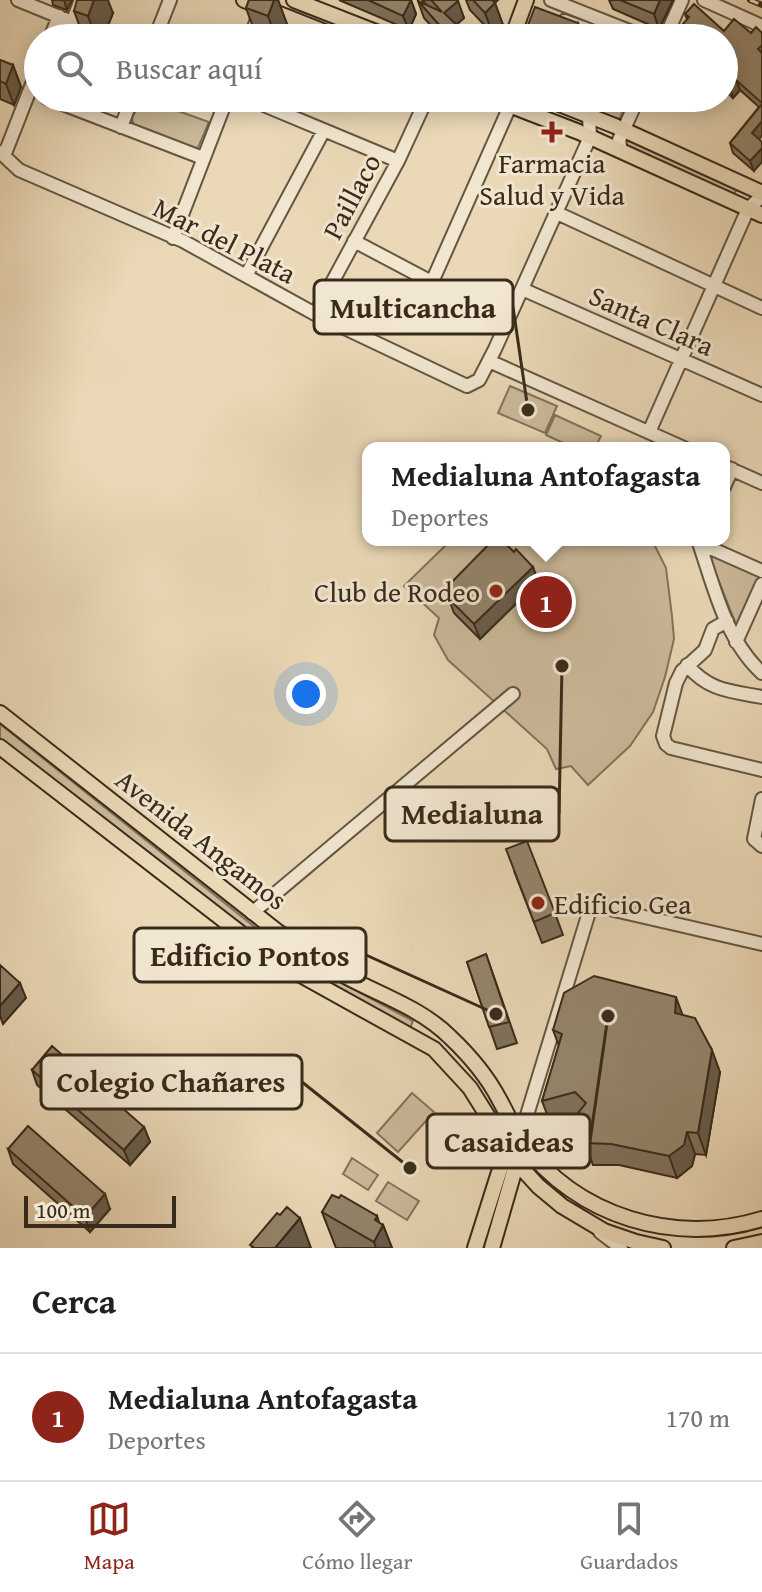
<!DOCTYPE html>
<html lang="es">
<meta charset="utf-8">
<style>
:root{--surface:#fff;--page:#f6f6f6;--text:#202124;--muted:#757577;--line:#e0e0e0;--accent:#8f2418}
body{margin:0;font-family:"Gentium Book Plus",serif;background:var(--page);color:var(--text)}
.scale{position:absolute;left:24px;bottom:20px;width:152px;box-sizing:border-box;padding-left:8px;border:4px solid #392b1b;border-top:0;font-size:22px;line-height:28px;white-space:nowrap;color:#392b1b;-webkit-text-stroke:6px #f1e6d0;paint-order:stroke}
.you{position:absolute;left:306px;top:694px;width:28px;height:28px;margin:-20px;border:6px solid #fff;border-radius:50%;background:#1a73e8;box-shadow:0 0 0 12px #1a73e833}
.badge{display:grid;place-items:center;width:52px;height:52px;border-radius:50%;background:var(--accent);color:#fff;font-size:26px;font-weight:700}
.pin{position:absolute;translate:-50% -50%;border:4px solid #fff;box-shadow:0 2px 8px #0006}
.popup{position:absolute;left:362px;top:442px;width:368px;height:104px;box-sizing:border-box;display:grid;place-content:center;border-radius:16px;background:var(--surface);filter:drop-shadow(0 2px 6px #0005);font-size:26px;white-space:nowrap;color:var(--muted)}
.popup b{font-size:30px;color:var(--text)}
.popup::after{content:'';position:absolute;left:50%;top:100%;margin-left:-16px;border:16px solid transparent;border-top-color:var(--surface)}
.list{margin:0;padding:0;list-style:none}
h2{display:flex;justify-content:space-between;align-items:center;height:104px;margin:0;padding:0 32px;font-size:34px}
h2 small{font-size:26px;font-weight:400;color:var(--muted)}
.list li{display:grid;grid-template-columns:52px 1fr auto;gap:24px;align-items:center;box-sizing:border-box;height:128px;padding:0 32px;border-top:2px solid var(--line)}
.list b{display:block;font-size:30px;white-space:nowrap}
.list p{margin:0;font-size:26px;white-space:nowrap;color:var(--muted)}
.list em{font-size:26px;font-style:normal;color:var(--muted)}
.icon{flex:none;width:44px;height:44px;fill:none;stroke:currentColor;stroke-width:2;stroke-linecap:round;stroke-linejoin:round}
.map{position:relative;flex:none;width:762px;height:1248px;overflow:hidden}
.search{position:absolute;background:var(--surface);box-shadow:0 4px 20px #0003;left:24px;right:24px;top:24px;height:88px;display:flex;align-items:center;gap:20px;box-sizing:border-box;padding:0 28px;border-radius:44px;color:var(--muted);font-size:30px}
.sheet{height:232px;background:var(--surface)}
nav{display:flex;justify-content:space-around;align-items:center;box-sizing:border-box;height:112px;border-top:2px solid var(--line);background:var(--surface);font-size:22px;color:var(--muted)}
nav a{display:grid;justify-items:center;gap:4px}
nav .on{color:var(--accent)}
.map>svg:first-child{display:block}
</style>
<div class="map">
<svg width="762" height="1248" viewBox="0 0 762 1248">
<rect width="100%" height="100%" fill="#ead8b6"/>
<filter id="stains"><feTurbulence type="fractalNoise" baseFrequency=".0025" numOctaves="4"/><feColorMatrix values="0 0 0 0 .2 0 0 0 0 .09 0 0 0 0 .02 0 0 0 .5 -.17"/></filter>
<radialGradient id="worn" r=".72"><stop offset=".6" stop-color="#630" stop-opacity="0"/><stop offset="1" stop-color="#630" stop-opacity=".3"/></radialGradient>
<path fill="#ccbb9c" stroke="#82735c" stroke-width="2" d="M 142,98 L 209,122 L 197,150 L 134,126 L 132,118 Z
M 629,98 L 619,120 L 590,108 L 583,99 Z
M 628,140 L 737,189 L 734,194 L 626,146 Z
M 510,386 L 557,406 L 545,433 L 498,413 Z
M 555,415 L 601,436 L 595,448 L 574,448 L 546,435 Z
M 451,540 L 652,540 L 666,568 L 672,616 L 674,639 L 665,677 L 653,712 L 630,746 L 588,785 L 571,766 L 556,769 L 547,749 L 448,660 L 434,635 L 439,618 L 404,586 Z
M 707,551 L 760,576 L 737,627 Z
M 0,724 L 266,936 L 317,970 L 413,1021 L 409,1030 L 283,961 L 0,740 Z
M 412,1093 L 434,1112 L 398,1152 L 377,1133 Z
M 352,1158 L 378,1175 L 368,1190 L 343,1174 Z
M 388,1182 L 419,1201 L 407,1220 L 376,1201 Z"/>
<g fill="none" stroke-linecap="round" stroke-linejoin="round">
<defs>
<path id="minor" d="M 18,0 L 72,22
M 551,0 L 647,38
M 704,0 L 762,26
M 564,21 L 611,38
M 50,38 L 59,16
M 66,38 L 81,0
M 155,38 L 170,0
M 250,38 L 259,14
M 665,38 L 682,0
M 47,98 L 203,158
M 247,98 L 398,161
M 121,127 L 132,98
M 621,151 L 619,140 L 638,98
M 0,152 L 19,170 L 183,241 L 315,314 L 467,386 L 479,380 L 495,349 L 590,137 L 589,116
M 4,156 L 38,69
M 557,213 L 762,308
M 173,238 L 227,98
M 354,241 L 507,322
M 246,276 L 324,130
M 432,282 L 510,106
M 522,289 L 762,395
M 315,314 L 398,161 L 427,98
M 489,361 L 684,448
M 649,432 L 748,209 L 762,196
M 724,466 L 762,483
M 724,487 L 732,469
M 698,540 C 714,586 725,639 762,673
M 700,540 L 699,543 L 762,571
M 727,621 L 713,629 L 705,650 L 682,671 L 676,683 L 663,736 L 666,744 L 671,748 L 762,770
M 736,642 L 762,584
M 687,665 C 709,691 730,691 762,697
M 762,799 L 754,839 L 762,846
M 252,913 L 513,694
M 520,1138 L 590,909 L 601,907 L 762,944
M 600,1232 L 621,1248"/>
<path id="major" d="M 244,0 L 340,38
M 294,0 L 391,38
M 512,38 L 526,0
M 491,98 L 579,132 L 762,215
M 544,98 L 615,126 L 762,193
M 0,713 L 278,932 C 300,947 322,963 345,976 C 380,995 421,1008 450,1037 C 469,1055 487,1076 499,1099 C 507,1113 513,1128 522,1142 C 577,1217 675,1246 762,1219
M 0,747 L 279,963 L 434,1049 L 470,1088 L 517,1163 L 538,1186 L 562,1206 L 604,1231 L 636,1242 L 663,1248
M 475,1248 L 500,1169 L 508,1150
M 492,1248 L 518,1158
M 734,1248 L 762,1242"/>
</defs>
<use href="#minor" stroke="#655642" stroke-width="16"/>
<use href="#major" stroke="#392b1b" stroke-width="18"/>
<use href="#minor" stroke="#f1e6d0" stroke-width="12"/>
<use href="#major" stroke="#ead8b6" stroke-width="14"/>
<defs>
<path id="rail" d="M 750,0 L 762,5"/>
</defs>
<use href="#rail" stroke="#392b1b" stroke-width="6"/>
<use href="#rail" stroke="#f1e6d0" stroke-width="3" stroke-dasharray="9" stroke-linecap="butt"/>
</g>
<path fill="#80725d" stroke="#392b1b" stroke-width="2" d="M 52,0 L 72,0 L 67,10 L 53,5 Z
M 249,0 L 278,0 L 291,35 L 290,38 L 257,38 L 246,8 Z
M 339,0 L 411,0 L 416,14 L 409,30 Z
M 422,0 L 457,0 L 464,18 L 456,25 L 459,27 L 463,38 L 442,38 L 424,18 L 418,1 L 427,5 Z
M 466,0 L 498,0 L 495,3 L 503,25 L 493,34 L 470,10 Z
M 609,0 L 673,0 L 659,29 L 613,9 Z
M 74,11 L 113,13 L 103,38 L 84,38 Z
M 685,14 L 724,31 L 762,33 L 762,135 L 759,139 L 754,171 L 733,153 L 730,143 L 759,107 L 740,90 L 733,98 L 724,90 L 724,38 L 687,19 Z
M 0,60 L 13,65 L 21,87 L 14,105 L 0,99 Z
M 514,552 L 533,567 L 538,582 L 480,639 L 454,613 L 449,599 Z
M 514,871 L 555,913 L 563,935 L 542,943 Z
M 486,954 L 517,1043 L 497,1049 L 467,962 Z
M 553,1030 L 720,1072 L 706,1155 L 695,1154 L 692,1166 L 677,1178 L 619,1165 L 593,1165 L 586,1145 L 582,1140 L 574,1118 L 576,1115 L 550,1122 L 542,1101 L 559,1046 Z
M 32,1070 L 144,1127 L 150,1142 L 130,1165 L 37,1085 Z
M 8,1149 L 110,1209 L 90,1232 L 13,1164 Z
M 339,1198 L 377,1216 L 379,1223 L 383,1225 L 392,1248 L 336,1248 L 322,1212 Z"/>
<path fill="#685d4c" stroke="#392b1b" stroke-width="2" d="M 64,0 L 72,0 L 67,10 Z
M 94,0 L 108,0 L 113,13 L 103,38 L 96,38 L 88,16 Z
M 274,0 L 278,0 L 291,35 L 290,38 L 276,38 L 268,16 Z
M 411,0 L 416,14 L 409,30 L 403,16 Z
M 660,0 L 673,0 L 659,29 L 654,14 Z
M 458,1 L 464,18 L 450,30 L 444,13 Z
M 495,3 L 503,25 L 493,34 L 485,13 Z
M 578,23 L 584,38 L 572,38 Z
M 459,27 L 463,38 L 450,38 L 449,36 Z
M 13,65 L 21,87 L 14,105 L 6,84 Z
M 736,80 L 740,90 L 733,98 L 730,88 Z
M 762,121 L 762,135 L 756,143 L 752,133 Z
M 762,148 L 762,162 L 754,171 L 750,161 Z
M 533,567 L 538,582 L 480,639 L 474,624 Z
M 20,983 L 26,998 L 3,1024 L 0,1016 L 0,1006 Z
M 676,997 L 684,1019 L 675,1013 Z
M 712,1050 L 720,1072 L 706,1155 L 698,1133 Z
M 144,1127 L 150,1142 L 130,1165 L 124,1150 Z
M 687,1132 L 695,1154 L 692,1166 L 677,1178 L 669,1156 Z
M 105,1194 L 110,1209 L 90,1232 L 85,1217 Z
M 377,1216 L 381,1229 L 383,1225 L 392,1248 L 376,1248 L 374,1242 L 375,1220 Z
M 300,1218 L 311,1248 L 275,1248 Z"/>
<path fill="#95856c" stroke="#392b1b" stroke-width="2" d="M 77,0 L 94,0 L 88,16 L 74,11 Z
M 249,0 L 274,0 L 268,16 L 246,8 Z
M 368,0 L 411,0 L 403,16 Z
M 431,0 L 457,0 L 458,1 L 444,13 L 459,27 L 449,36 L 418,1 L 442,12 Z
M 473,0 L 492,0 L 495,3 L 485,13 Z
M 620,0 L 660,0 L 654,14 Z
M 694,4 L 724,31 L 734,19 L 751,33 L 756,27 L 762,33 L 762,45 L 758,49 L 762,53 L 762,103 L 736,80 L 730,88 L 724,83 L 724,38 L 673,38 L 672,37 L 689,17 L 685,14 Z
M 535,7 L 578,23 L 572,38 L 523,38 Z
M 0,60 L 13,65 L 6,84 L 0,81 Z
M 762,104 L 762,121 L 752,133 L 762,142 L 762,148 L 750,161 L 730,143 Z
M 493,540 L 502,540 L 514,552 L 516,549 L 533,567 L 474,624 L 449,599 L 448,586 Z
M 527,841 L 555,913 L 534,922 L 506,849 Z
M 486,954 L 509,1022 L 489,1027 L 467,962 Z
M 0,965 L 20,983 L 0,1006 Z
M 594,976 L 676,997 L 675,1013 L 695,1018 L 712,1050 L 698,1133 L 687,1132 L 684,1145 L 669,1156 L 611,1144 L 585,1143 L 588,1134 L 574,1118 L 586,1103 L 575,1092 L 542,1101 L 562,1034 L 553,1030 L 564,993 Z
M 52,1046 L 144,1127 L 124,1150 L 32,1070 Z
M 28,1126 L 105,1194 L 85,1217 L 8,1149 Z
M 332,1195 L 339,1198 L 341,1195 L 377,1216 L 375,1220 L 383,1225 L 374,1242 L 322,1212 Z
M 287,1207 L 300,1218 L 275,1248 L 252,1248 L 253,1247 L 250,1245 L 277,1213 L 280,1215 Z"/>
<g fill="#8f2418" stroke="#f1e6d0" stroke-width="3">
<path d="M548 120h8v8h8v8h-8v8h-8v-8h-8v-8h8z"/>
<circle cx="496" cy="591" r="8"/>
<circle cx="538" cy="903" r="8"/>
</g>
<g text-anchor="middle" dominant-baseline="central" stroke-width="6" stroke-linejoin="round" paint-order="stroke">
<g font-size="28" fill="#392b1b" stroke="#f1e6d0">
<text x="552" y="162">Farmacia<tspan x="552" dy="32">Salud y Vida</tspan></text>
<text x="480" y="591" text-anchor="end">Club de Rodeo</text>
<text x="554" y="903" text-anchor="start">Edificio Gea</text>
</g>
<g font-size="28" fill="#392b1b" stroke="#f1e6d0">
<text transform="translate(351 196) rotate(-62)">Paillaco</text>
<text transform="translate(225 240) rotate(27)">Mar del Plata</text>
<text transform="translate(652 320) rotate(24)">Santa Clara</text>
<text transform="translate(202 839) rotate(38)">Avenida Angamos</text>
</g>
</g>
<path fill="none" stroke="#392b1b" stroke-width="3" d="M528 410L513 307M562 666L559 814M496 1014L366 955M410 1168L302 1082M608 1016L590 1141"/>
<g fill="#392b1b" stroke="#f1e6d0" stroke-width="3">
<circle cx="528" cy="410" r="8"/>
<circle cx="562" cy="666" r="8"/>
<circle cx="496" cy="1014" r="8"/>
<circle cx="410" cy="1168" r="8"/>
<circle cx="608" cy="1016" r="8"/>
</g>
<g fill="#f1e6d0" stroke="#392b1b" stroke-width="3">
<rect x="314" y="280" width="199" height="54" rx="8"/>
<rect x="385" y="787" width="174" height="54" rx="8"/>
<rect x="134" y="928" width="232" height="54" rx="8"/>
<rect x="41" y="1055" width="261" height="54" rx="8"/>
<rect x="427" y="1114" width="163" height="54" rx="8"/>
</g>
<g font-size="30" text-anchor="middle" font-weight="bold" fill="#392b1b">
<text x="413" y="318">Multicancha</text>
<text x="472" y="824">Medialuna</text>
<text x="250" y="966">Edificio Pontos</text>
<text x="171" y="1092">Colegio Chañares</text>
<text x="509" y="1152">Casaideas</text>
</g>
<rect width="100%" height="100%" filter="url(#stains)"/>
<rect width="100%" height="100%" fill="url(#worn)"/>
</svg>
<div class="scale">100 m</div>
<div class="you"></div>
<div class="pin badge" style="left:546px;top:602px">1</div>
<div class="popup"><b>Medialuna Antofagasta</b>Deportes</div>
<div class="search"><svg class="icon" aria-label="search" viewBox="0 0 24 24"><circle cx="10" cy="10" r="6"/><path d="M15 15l6 6"/></svg>Buscar aquí</div>
</div>
<section class="sheet">
<h2>Cerca<small></small></h2>
<ul class="list">
<li><span class="badge">1</span><div><b>Medialuna Antofagasta</b><p>Deportes</p></div><em>170 m</em></li>
</ul>
</section>
<nav>
<a class="on"><svg class="icon" aria-label="map" viewBox="0 0 24 24"><path d="M3 6l6-2 6 2 6-2v14l-6 2-6-2-6 2zM9 4v14M15 6v14"/></svg>Mapa</a>
<a><svg class="icon" aria-label="directions" viewBox="0 0 24 24"><path d="M12 3l9 9-9 9-9-9zM9 14v-3h6M13 9l2 2-2 2"/></svg>Cómo llegar</a>
<a><svg class="icon" aria-label="saved" viewBox="0 0 24 24"><path d="M7 4h10v16l-5-4-5 4z"/></svg>Guardados</a>
</nav>
